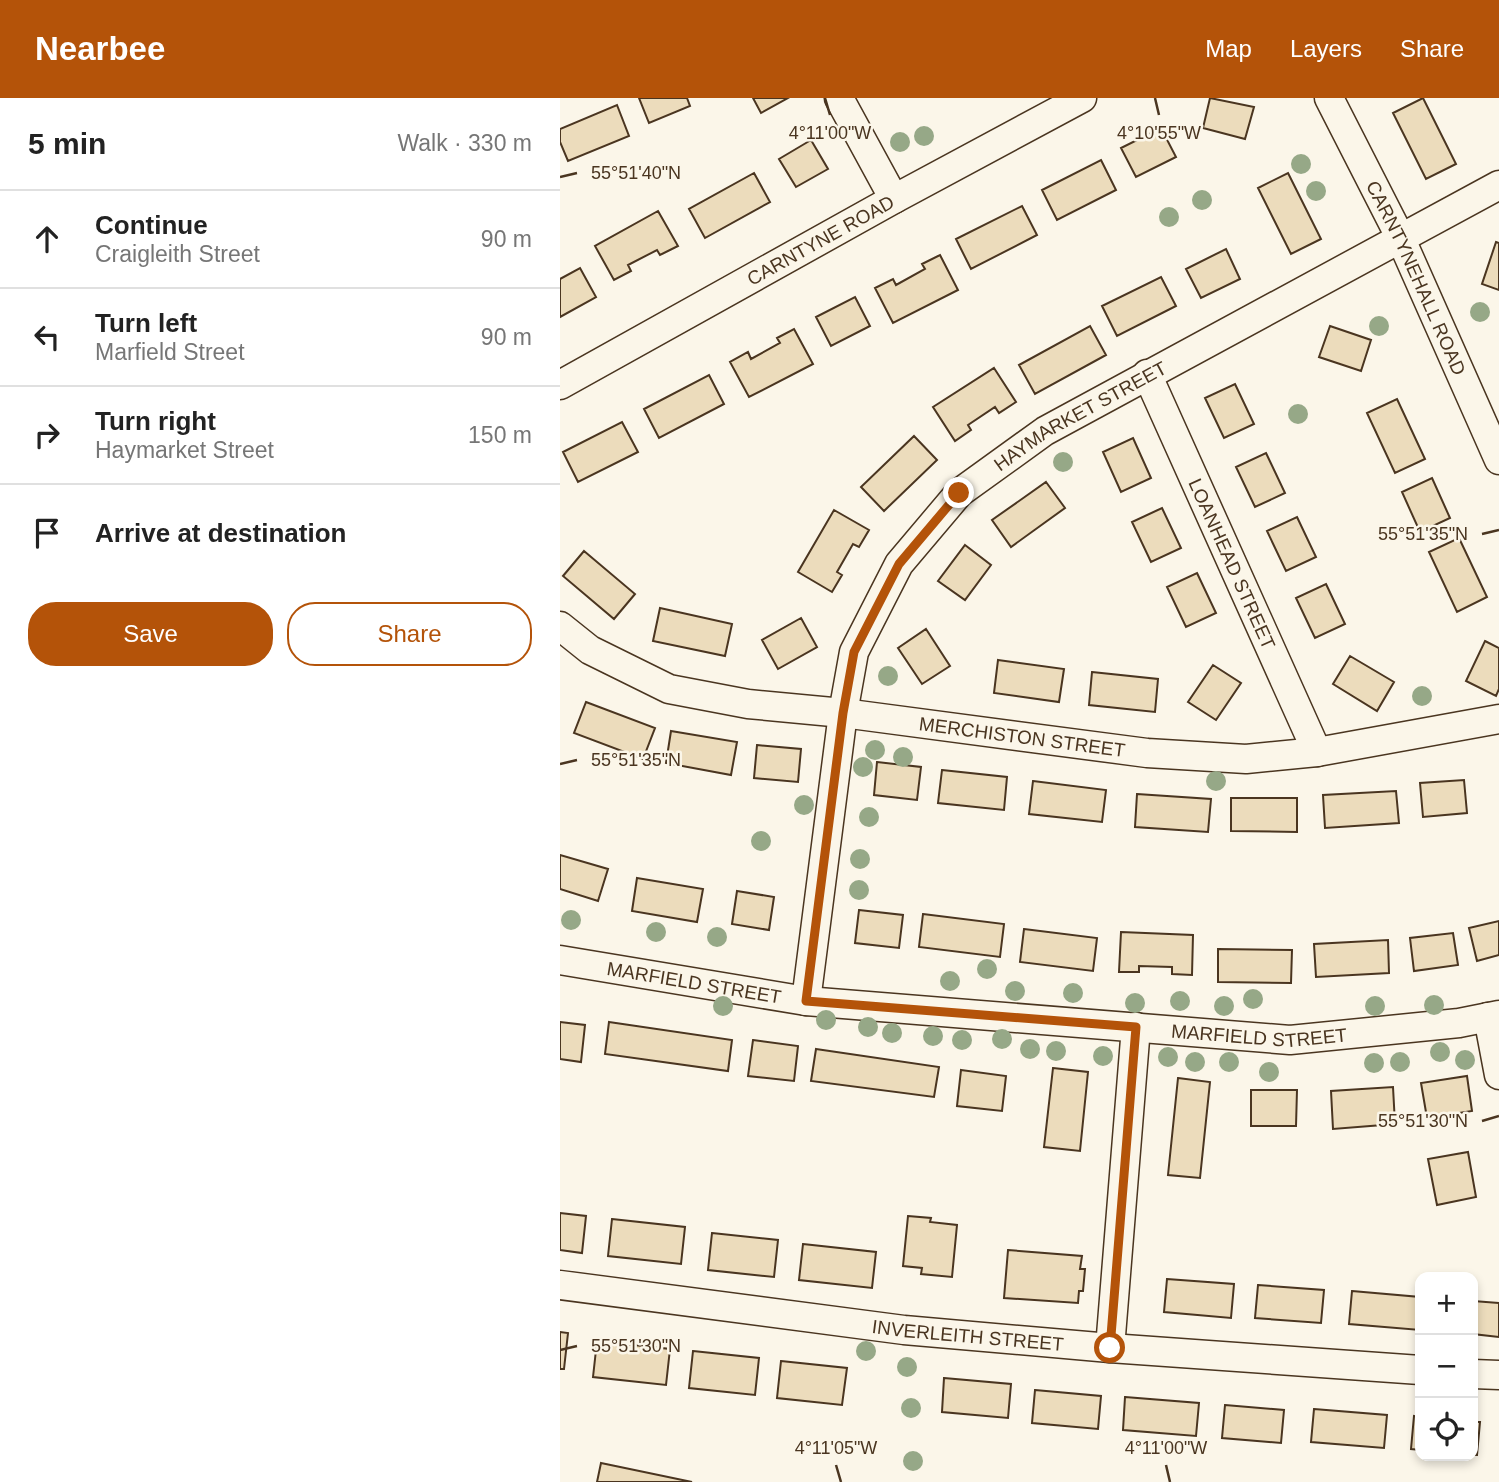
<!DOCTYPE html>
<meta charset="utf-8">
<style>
:root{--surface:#fff;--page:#f6f6f6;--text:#222;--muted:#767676;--line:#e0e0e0;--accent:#b45309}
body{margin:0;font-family:Arial,sans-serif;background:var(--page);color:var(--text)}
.controls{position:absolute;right:21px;bottom:21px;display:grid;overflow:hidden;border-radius:14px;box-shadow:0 4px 10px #0003}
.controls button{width:63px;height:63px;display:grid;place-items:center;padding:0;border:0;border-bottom:2px solid var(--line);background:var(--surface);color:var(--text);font:35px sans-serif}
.stop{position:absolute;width:21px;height:21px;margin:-16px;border:5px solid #b45309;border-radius:50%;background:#fff}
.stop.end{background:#b45309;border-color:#fff;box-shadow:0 2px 7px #0008}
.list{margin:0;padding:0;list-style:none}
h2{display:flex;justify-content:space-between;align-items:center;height:91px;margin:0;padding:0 28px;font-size:30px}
h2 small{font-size:23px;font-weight:400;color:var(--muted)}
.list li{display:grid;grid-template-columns:46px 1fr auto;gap:21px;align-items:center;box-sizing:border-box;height:98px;padding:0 28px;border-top:2px solid var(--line)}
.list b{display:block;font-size:26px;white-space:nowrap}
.list p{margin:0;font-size:23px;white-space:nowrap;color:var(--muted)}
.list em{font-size:23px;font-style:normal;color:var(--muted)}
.actions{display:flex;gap:14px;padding:21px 28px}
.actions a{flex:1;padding:16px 0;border:2px solid var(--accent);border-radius:28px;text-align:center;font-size:24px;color:var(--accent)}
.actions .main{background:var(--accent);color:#fff}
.icon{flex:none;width:38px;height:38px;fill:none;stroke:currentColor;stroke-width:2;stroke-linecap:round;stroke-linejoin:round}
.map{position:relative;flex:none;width:939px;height:1384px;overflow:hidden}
header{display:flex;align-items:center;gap:42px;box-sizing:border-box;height:98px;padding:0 35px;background:var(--accent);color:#fff}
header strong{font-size:33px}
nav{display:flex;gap:38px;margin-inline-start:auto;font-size:24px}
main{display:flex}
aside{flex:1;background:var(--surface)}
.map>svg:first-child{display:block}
</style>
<header>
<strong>Nearbee</strong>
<nav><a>Map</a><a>Layers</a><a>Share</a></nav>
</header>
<main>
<aside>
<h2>5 min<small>Walk · 330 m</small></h2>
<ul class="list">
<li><svg class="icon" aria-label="ahead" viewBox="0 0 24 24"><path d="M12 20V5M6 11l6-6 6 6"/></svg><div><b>Continue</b><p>Craigleith Street</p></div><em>90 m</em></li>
<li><svg class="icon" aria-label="left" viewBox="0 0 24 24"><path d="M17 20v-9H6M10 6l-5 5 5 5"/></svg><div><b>Turn left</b><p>Marfield Street</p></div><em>90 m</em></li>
<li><svg class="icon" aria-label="right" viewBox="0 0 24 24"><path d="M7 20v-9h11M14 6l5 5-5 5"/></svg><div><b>Turn right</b><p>Haymarket Street</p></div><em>150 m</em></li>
<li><svg class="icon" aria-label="arrive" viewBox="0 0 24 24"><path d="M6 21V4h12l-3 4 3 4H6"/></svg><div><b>Arrive at destination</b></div></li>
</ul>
<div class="actions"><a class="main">Save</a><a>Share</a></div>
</aside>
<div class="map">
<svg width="939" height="1384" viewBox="0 0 939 1384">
<rect width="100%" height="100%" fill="#fbf6e9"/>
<path fill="#ecdcbc" stroke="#4a3520" stroke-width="2" d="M 79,0 L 127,0 L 130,8 L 89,25 Z
M 193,0 L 228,0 L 201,15 Z
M 650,0 L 694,9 L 685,41 L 643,30 Z
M 863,0 L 896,66 L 866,81 L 833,15 Z
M 57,7 L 69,38 L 8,63 L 0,44 L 0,31 Z
M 601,30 L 616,59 L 576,79 L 561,50 Z
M 251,42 L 268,71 L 236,89 L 219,61 Z
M 541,62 L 556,92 L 497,122 L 482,92 Z
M 194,75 L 210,104 L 145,140 L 129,111 Z
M 728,75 L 761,141 L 731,156 L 698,90 Z
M 462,108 L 477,137 L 411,171 L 396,141 Z
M 98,113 L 118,148 L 100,157 L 97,152 L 68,167 L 71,173 L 54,182 L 35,148 Z
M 936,144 L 939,145 L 939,192 L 922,186 Z
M 666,151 L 680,181 L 641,200 L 626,171 Z
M 380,157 L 398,192 L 333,225 L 315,190 L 333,181 L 336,187 L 365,171 L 362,166 Z
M 20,170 L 36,199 L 0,219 L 0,181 Z
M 601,179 L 616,208 L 557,238 L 542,208 Z
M 295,199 L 310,228 L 271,248 L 256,219 Z
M 530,228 L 546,257 L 475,296 L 459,267 Z
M 770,228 L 811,242 L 801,273 L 759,259 Z
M 234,231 L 253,266 L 189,299 L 170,264 L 188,254 L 191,261 L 220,245 L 217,240 Z
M 434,270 L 456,304 L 439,315 L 435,309 L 408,327 L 411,332 L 395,343 L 373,309 Z
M 149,277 L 164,306 L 99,340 L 84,311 Z
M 675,286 L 694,326 L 664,340 L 645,300 Z
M 837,301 L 865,361 L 835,375 L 807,315 Z
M 62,324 L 78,354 L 18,384 L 3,354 Z
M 354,338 L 377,362 L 324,413 L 301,389 Z
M 573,340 L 591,380 L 561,394 L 543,354 Z
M 706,355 L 725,395 L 695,409 L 676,369 Z
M 872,380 L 890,420 L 860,434 L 842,394 Z
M 486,384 L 505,410 L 451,449 L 432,422 Z
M 602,410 L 621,450 L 591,464 L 572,424 Z
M 274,412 L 309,432 L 299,449 L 293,446 L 277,474 L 282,477 L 272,494 L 238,474 Z
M 737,419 L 756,459 L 726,473 L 707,433 Z
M 899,440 L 927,499 L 897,514 L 869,454 Z
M 405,447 L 431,467 L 405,502 L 378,483 Z
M 24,453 L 75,496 L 54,521 L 3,478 Z
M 637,475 L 656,515 L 626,529 L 607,489 Z
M 766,486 L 785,526 L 755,540 L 736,500 Z
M 100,510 L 172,526 L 165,558 L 93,543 Z
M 241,520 L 257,549 L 218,571 L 202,542 Z
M 366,531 L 390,568 L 362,586 L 338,550 Z
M 925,543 L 939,550 L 939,591 L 936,598 L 906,583 Z
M 790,558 L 834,584 L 817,613 L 773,586 Z
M 438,562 L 504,571 L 499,604 L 434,595 Z
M 653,567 L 681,585 L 656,622 L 628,604 Z
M 532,574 L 598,581 L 595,614 L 529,607 Z
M 26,604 L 95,630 L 83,661 L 14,635 Z
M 111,633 L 177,644 L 171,677 L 106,665 Z
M 197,647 L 241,651 L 238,684 L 194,680 Z
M 317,664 L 361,669 L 357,702 L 314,697 Z
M 382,672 L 447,679 L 444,712 L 378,705 Z
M 904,682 L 907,715 L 863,719 L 860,685 Z
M 473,683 L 546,692 L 542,724 L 469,716 Z
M 836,693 L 839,725 L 765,730 L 763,697 Z
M 577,696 L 651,701 L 648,734 L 575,729 Z
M 671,700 L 737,700 L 737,734 L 671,733 Z
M 0,757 L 48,771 L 38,803 L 0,791 Z
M 77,780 L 143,791 L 137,824 L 72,813 Z
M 177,793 L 214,799 L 209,832 L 172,826 Z
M 299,812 L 343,817 L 339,850 L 295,845 Z
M 363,816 L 444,826 L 440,859 L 359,849 Z
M 939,823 L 939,857 L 917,863 L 909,830 Z
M 464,831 L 537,840 L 533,873 L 460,864 Z
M 561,834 L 633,837 L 632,877 L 612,876 L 612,869 L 579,868 L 579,874 L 559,874 Z
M 893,835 L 898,867 L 854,873 L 850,840 Z
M 828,842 L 829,875 L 756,879 L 754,846 Z
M 658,851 L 732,852 L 731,885 L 658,884 Z
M 0,924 L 25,927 L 21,964 L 0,961 Z
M 49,924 L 172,942 L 168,973 L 45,956 Z
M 193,942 L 238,948 L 234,983 L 188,978 Z
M 256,951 L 379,969 L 374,999 L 251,983 Z
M 493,970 L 528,974 L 520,1053 L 484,1049 Z
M 401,972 L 446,978 L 442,1013 L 397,1008 Z
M 907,978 L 912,1013 L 867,1020 L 861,985 Z
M 618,980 L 650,984 L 640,1080 L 608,1077 Z
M 833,989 L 835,1026 L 773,1031 L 771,993 Z
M 691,992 L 737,992 L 736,1028 L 691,1028 Z
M 908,1054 L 916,1099 L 877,1107 L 868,1061 Z
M 0,1115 L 26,1118 L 22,1155 L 0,1152 Z
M 348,1118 L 371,1120 L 370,1124 L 397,1127 L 392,1179 L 361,1176 L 362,1170 L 343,1168 Z
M 52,1121 L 125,1129 L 121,1166 L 48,1158 Z
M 152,1135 L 218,1142 L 214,1179 L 148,1172 Z
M 243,1146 L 316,1154 L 312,1190 L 239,1182 Z
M 448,1152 L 522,1158 L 520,1171 L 525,1171 L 523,1193 L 519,1193 L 518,1205 L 444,1200 Z
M 607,1181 L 674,1186 L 671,1220 L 604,1214 Z
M 698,1187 L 764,1192 L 761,1225 L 695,1220 Z
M 792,1193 L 860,1199 L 860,1232 L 789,1226 Z
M 913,1203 L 939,1205 L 939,1239 L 913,1236 Z
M 0,1234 L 8,1235 L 4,1271 L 0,1271 Z
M 37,1243 L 110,1251 L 106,1287 L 33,1279 Z
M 133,1253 L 199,1260 L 195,1297 L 129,1290 Z
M 221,1263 L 287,1270 L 282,1307 L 217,1300 Z
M 384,1280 L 451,1286 L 448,1320 L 382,1314 Z
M 475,1292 L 541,1298 L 538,1331 L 472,1325 Z
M 565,1299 L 639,1305 L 636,1338 L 563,1332 Z
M 665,1307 L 724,1312 L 721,1345 L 662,1340 Z
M 754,1311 L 827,1317 L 824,1350 L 751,1344 Z
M 854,1318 L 860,1319 L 860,1352 L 851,1351 Z
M 913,1324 L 920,1324 L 917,1357 L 913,1357 Z
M 41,1365 L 132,1384 L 37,1384 Z"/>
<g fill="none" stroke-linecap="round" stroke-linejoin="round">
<defs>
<g id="minor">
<path d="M 279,0 L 334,101"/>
<path id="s1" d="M 769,0 L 840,139 L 939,362"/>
<path id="s2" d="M 587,276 L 757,654"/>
<path id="s3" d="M 0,287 L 334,101 L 522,0"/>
<path id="s4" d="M 0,528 L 30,552 L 109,591 L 188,606 L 283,615 L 587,655 L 686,661 L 757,654 L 939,621"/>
<path id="s5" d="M 0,862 L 246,903 L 730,942 L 899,925 L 939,917"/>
<path id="s6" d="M 246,903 L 283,615 L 294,554 L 339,466 L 399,395 L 485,333 L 939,87"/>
<path d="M 928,919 L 939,977"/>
<path id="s7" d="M 0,1187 L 344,1232 L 550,1250 L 860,1272"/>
<path d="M 550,1250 L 576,929"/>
<path d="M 913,1276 L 939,1277"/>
</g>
</defs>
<use href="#minor" stroke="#4a3520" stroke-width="31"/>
<use href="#minor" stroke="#fbf6e9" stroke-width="28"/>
</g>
<g fill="#96a887">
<circle cx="364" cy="38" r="10"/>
<circle cx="340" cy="44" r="10"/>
<circle cx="741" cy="66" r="10"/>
<circle cx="756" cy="93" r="10"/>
<circle cx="642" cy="102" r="10"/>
<circle cx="609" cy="119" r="10"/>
<circle cx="920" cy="214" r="10"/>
<circle cx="819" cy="228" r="10"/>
<circle cx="738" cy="316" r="10"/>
<circle cx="503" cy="364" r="10"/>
<circle cx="328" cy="578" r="10"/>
<circle cx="862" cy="598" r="10"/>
<circle cx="315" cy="652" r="10"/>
<circle cx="343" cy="659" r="10"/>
<circle cx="303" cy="669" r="10"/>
<circle cx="656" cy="683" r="10"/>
<circle cx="244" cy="707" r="10"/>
<circle cx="309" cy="719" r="10"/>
<circle cx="201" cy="743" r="10"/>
<circle cx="300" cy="761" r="10"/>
<circle cx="299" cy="792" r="10"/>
<circle cx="11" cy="822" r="10"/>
<circle cx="96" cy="834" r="10"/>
<circle cx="157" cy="839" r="10"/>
<circle cx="427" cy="871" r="10"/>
<circle cx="390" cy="883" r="10"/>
<circle cx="455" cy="893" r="10"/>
<circle cx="513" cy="895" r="10"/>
<circle cx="693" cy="901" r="10"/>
<circle cx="620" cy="903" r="10"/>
<circle cx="575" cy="905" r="10"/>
<circle cx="874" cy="907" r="10"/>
<circle cx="163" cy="908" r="10"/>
<circle cx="664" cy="908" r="10"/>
<circle cx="815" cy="908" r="10"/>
<circle cx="266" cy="922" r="10"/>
<circle cx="308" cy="929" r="10"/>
<circle cx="332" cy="935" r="10"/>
<circle cx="373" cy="938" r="10"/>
<circle cx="442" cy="941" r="10"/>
<circle cx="402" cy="942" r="10"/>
<circle cx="470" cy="951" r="10"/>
<circle cx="496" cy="953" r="10"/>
<circle cx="880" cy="954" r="10"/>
<circle cx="543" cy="958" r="10"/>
<circle cx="608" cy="959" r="10"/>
<circle cx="905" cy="962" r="10"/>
<circle cx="635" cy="964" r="10"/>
<circle cx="669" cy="964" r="10"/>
<circle cx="840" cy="964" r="10"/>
<circle cx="814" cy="965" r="10"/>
<circle cx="709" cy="974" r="10"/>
<circle cx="306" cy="1253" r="10"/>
<circle cx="347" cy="1269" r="10"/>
<circle cx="351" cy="1310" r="10"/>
<circle cx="353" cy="1363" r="10"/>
</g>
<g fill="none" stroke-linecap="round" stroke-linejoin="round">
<path stroke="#b45309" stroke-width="9" d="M 399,395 L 339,466 L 294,554 L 283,615 L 246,903 L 576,929 L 550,1250"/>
</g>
<path fill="none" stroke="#4a3520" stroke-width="2.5" d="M 265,0 L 270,17M 595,0 L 599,17M 0,79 L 17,75M 922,436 L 939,432M 0,666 L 17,662M 922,1023 L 939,1018M 0,1252 L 17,1248M 276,1367 L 281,1384M 606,1367 L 610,1384"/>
<g text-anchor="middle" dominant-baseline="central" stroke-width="5" stroke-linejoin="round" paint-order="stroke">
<g font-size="19" fill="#4a3520" stroke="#fbf6e9">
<text stroke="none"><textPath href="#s3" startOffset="298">CARNTYNE ROAD</textPath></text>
<text stroke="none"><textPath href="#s1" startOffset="200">CARNTYNEHALL ROAD</textPath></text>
<text stroke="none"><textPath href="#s6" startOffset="688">HAYMARKET STREET</textPath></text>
<text stroke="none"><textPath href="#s2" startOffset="208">LOANHEAD STREET</textPath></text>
<text stroke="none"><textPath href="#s4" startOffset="483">MERCHISTON STREET</textPath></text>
<text stroke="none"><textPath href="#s5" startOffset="136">MARFIELD STREET</textPath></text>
<text stroke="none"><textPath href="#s5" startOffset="704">MARFIELD STREET</textPath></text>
<text stroke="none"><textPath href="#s7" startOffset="411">INVERLEITH STREET</textPath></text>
</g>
</g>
<g font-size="18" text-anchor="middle" fill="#4a3520" stroke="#fbf6e9" stroke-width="5" stroke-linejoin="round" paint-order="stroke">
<text x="270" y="41">4°11'00"W</text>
<text x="599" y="41">4°10'55"W</text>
<text x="76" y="81">55°51'40"N</text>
<text x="863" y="442">55°51'35"N</text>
<text x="76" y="668">55°51'35"N</text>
<text x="863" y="1029">55°51'30"N</text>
<text x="76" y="1254">55°51'30"N</text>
<text x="276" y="1356">4°11'05"W</text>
<text x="606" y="1356">4°11'00"W</text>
</g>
</svg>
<div class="controls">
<button>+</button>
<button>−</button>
<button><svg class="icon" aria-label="locate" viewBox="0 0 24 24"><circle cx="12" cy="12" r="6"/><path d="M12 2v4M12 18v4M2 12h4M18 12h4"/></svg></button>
</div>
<div class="stop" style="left:550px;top:1250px"></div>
<div class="stop end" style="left:399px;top:395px"></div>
</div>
</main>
